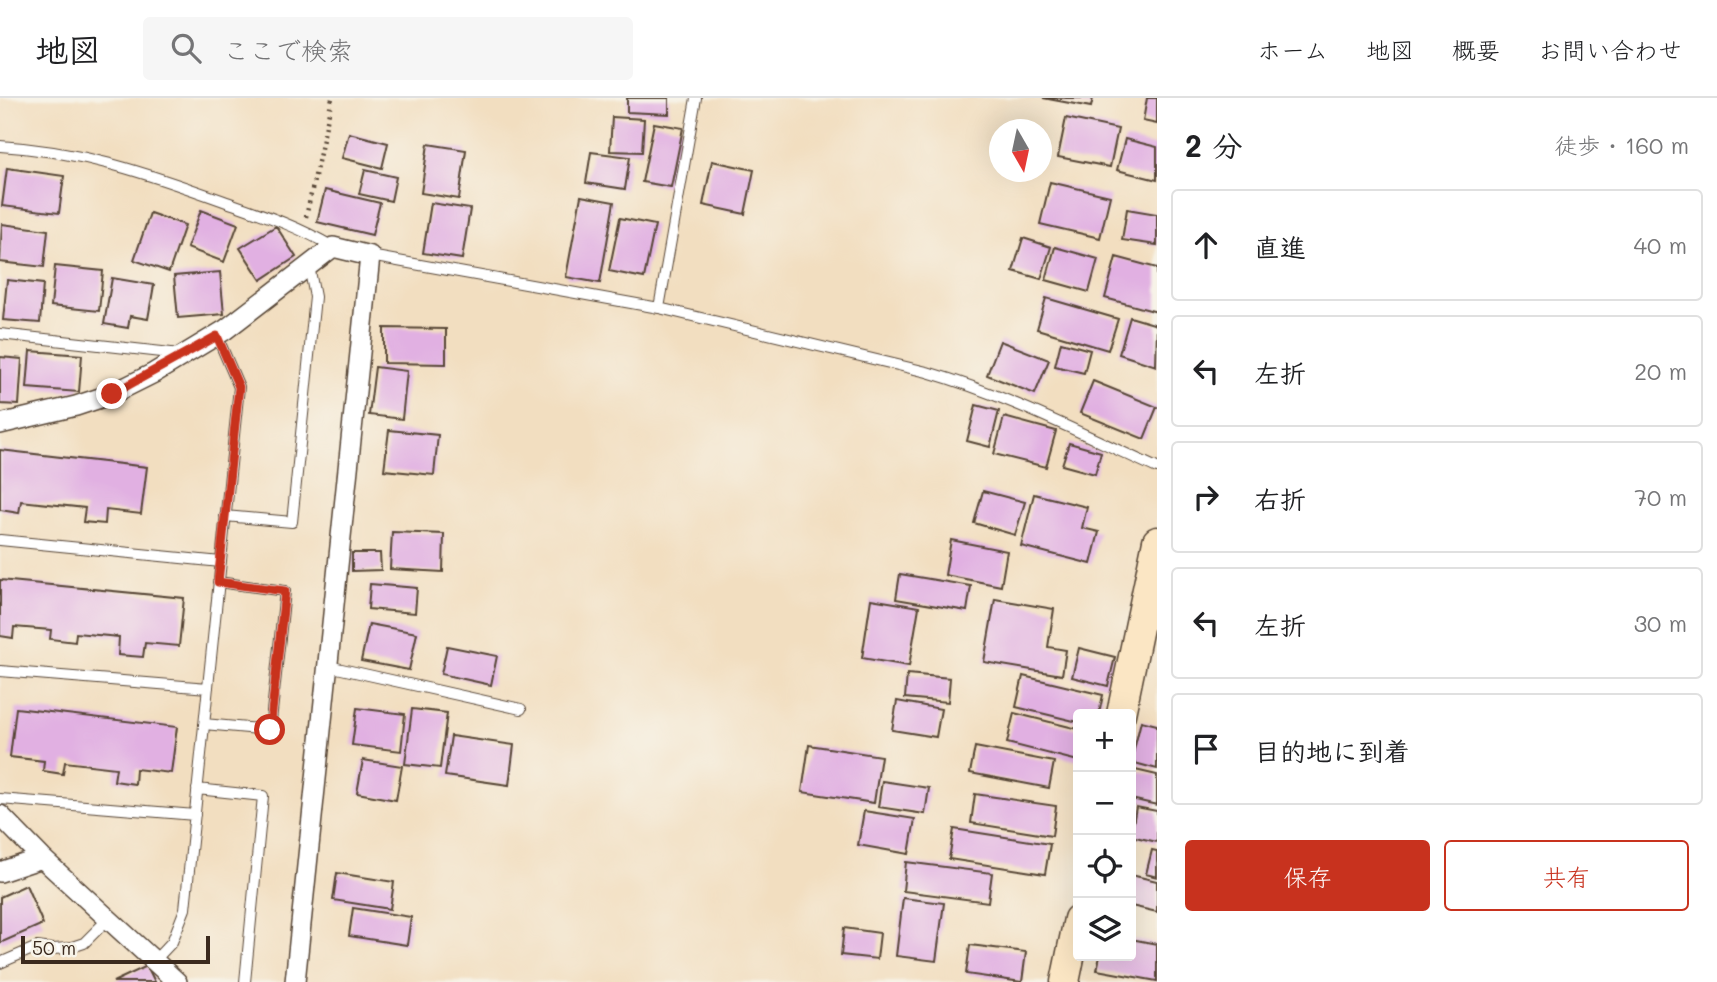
<!DOCTYPE html>
<html lang="ja">
<meta charset="utf-8">
<style>
:root{--surface:#fff;--page:#f6f6f6;--text:#202124;--muted:#757577;--line:#e0e0e0;--accent:#c8321e}
body{margin:0;font-family:Mali,"Klee One",sans-serif;background:var(--page);color:var(--text)}
.controls{position:absolute;right:21px;bottom:21px;display:grid;overflow:hidden;border-radius:7px;box-shadow:0 7px 28px #0002}
.controls button{width:63px;height:63px;display:grid;place-items:center;padding:0;border:0;border-bottom:2px solid var(--line);background:var(--surface);color:var(--text);font:35px sans-serif}
.compass{position:absolute;left:989px;top:21px;width:63px;height:63px;border-radius:50%;background:var(--surface);box-shadow:0 7px 28px #0002;rotate:171deg}
.scale{position:absolute;left:21px;bottom:18px;width:189px;box-sizing:border-box;padding-left:7px;border:4px solid #3b2a1e;border-top:0;font-size:19px;line-height:24px;white-space:nowrap;color:#3b2a1e;-webkit-text-stroke:5px #f7f3e8;paint-order:stroke}
.stop{position:absolute;width:21px;height:21px;margin:-16px;border:5px solid #c8321e;border-radius:50%;background:#fff}
.stop.end{background:#c8321e;border-color:#fff;box-shadow:0 2px 7px #0008}
.list{margin:0;padding:0;list-style:none}
h2{display:flex;justify-content:space-between;align-items:center;height:91px;margin:0;padding:0 28px;font-size:30px}
h2 small{font-size:23px;font-weight:400;color:var(--muted)}
.list li{display:grid;grid-template-columns:46px 1fr auto;gap:21px;align-items:center;box-sizing:border-box;height:112px;margin:0 14px 14px;padding:0 14px;border:2px solid var(--line);border-radius:7px}
.list b{display:block;font-size:26px;white-space:nowrap}
.list em{font-size:23px;font-style:normal;color:var(--muted)}
.actions{display:flex;gap:14px;padding:21px 28px}
.actions a{flex:1;padding:16px 0;border:2px solid var(--accent);border-radius:7px;text-align:center;font-size:24px;color:var(--accent)}
.actions .main{background:var(--accent);color:#fff}
.icon{flex:none;width:38px;height:38px;fill:none;stroke:currentColor;stroke-width:2;stroke-linecap:round;stroke-linejoin:round}
.map{position:relative;flex:none;width:1157px;height:884px;overflow:hidden}
header{display:flex;align-items:center;gap:42px;box-sizing:border-box;height:98px;padding:0 35px;background:var(--surface);border-bottom:2px solid var(--line)}
header strong{font-size:33px}
nav{display:flex;gap:38px;margin-inline-start:auto;font-size:24px}
.search{width:490px;height:63px;background:var(--page);display:flex;align-items:center;gap:18px;box-sizing:border-box;padding:0 24px;border-radius:7px;color:var(--muted);font-size:26px}
main{display:flex}
aside{flex:1;background:var(--surface)}
.map>svg:first-child{display:block}
</style>
<header>
<strong>地図</strong>
<div class="search"><svg class="icon" aria-label="search" viewBox="0 0 24 24"><circle cx="10" cy="10" r="6"/><path d="M15 15l6 6"/></svg>ここで検索</div>
<nav><a>ホーム</a><a>地図</a><a>概要</a><a>お問い合わせ</a></nav>
</header>
<main>
<div class="map">
<svg width="1157" height="884" viewBox="0 0 1157 884">
<rect width="100%" height="100%" fill="#f7f3e8"/>
<filter id="ink" filterUnits="userSpaceOnUse"><feTurbulence type="fractalNoise" baseFrequency=".0143" numOctaves="2"/><feDisplacementMap in="SourceGraphic" scale="14" xChannelSelector="R" yChannelSelector="G"/><feConvolveMatrix kernelMatrix="1 2 1 2 8 2 1 2 1" color-interpolation-filters="sRGB"/></filter>
<filter id="wash" filterUnits="userSpaceOnUse"><feTurbulence type="fractalNoise" baseFrequency=".00686" numOctaves="4" result="noise"/><feDisplacementMap in="SourceGraphic" scale="28" xChannelSelector="R" yChannelSelector="G"/><feGaussianBlur stdDeviation="1.57" result="paint"/><feColorMatrix in="noise" values="0 0 0 0 0 0 0 0 0 0 0 0 0 0 0 0 0 1.4 0 .05"/><feComposite in="paint" operator="in"/></filter>
<g filter="url(#wash)">
<rect width="100%" height="100%" fill="#f2dec0"/>
<g id="blocks">
<path fill="#e1b0e2" d="M 627,0 L 669,0 L 669,16 L 627,14 Z
M 1043,0 L 1093,0 L 1091,9 Z
M 1147,0 L 1157,0 L 1157,26 L 1143,23 Z
M 612,19 L 644,21 L 642,54 L 610,53 Z
M 1066,20 L 1118,31 L 1110,69 L 1058,59 Z
M 654,25 L 683,30 L 671,89 L 642,84 Z
M 349,35 L 388,45 L 382,70 L 342,60 Z
M 1125,41 L 1157,49 L 1157,82 L 1117,72 Z
M 428,46 L 466,52 L 459,101 L 421,95 Z
M 591,54 L 630,59 L 625,91 L 586,85 Z
M 712,63 L 754,72 L 745,116 L 703,107 Z
M 7,70 L 64,78 L 59,115 L 2,108 Z
M 365,72 L 396,79 L 391,103 L 359,96 Z
M 1050,84 L 1110,98 L 1100,140 L 1040,126 Z
M 325,92 L 380,105 L 372,137 L 317,124 Z
M 581,98 L 614,104 L 600,185 L 566,179 Z
M 431,105 L 470,111 L 462,161 L 423,155 Z
M 1127,111 L 1157,116 L 1157,147 L 1122,142 Z
M 201,112 L 238,126 L 224,164 L 187,150 Z
M 150,115 L 185,127 L 169,174 L 134,162 Z
M 620,120 L 655,127 L 644,180 L 609,173 Z
M 2,126 L 48,132 L 44,169 L 0,164 Z
M 276,128 L 296,159 L 261,182 L 240,150 Z
M 1023,140 L 1051,149 L 1041,181 L 1013,173 Z
M 1055,149 L 1098,161 L 1089,194 L 1046,182 Z
M 1116,159 L 1157,170 L 1157,214 L 1105,200 Z
M 55,168 L 103,173 L 99,213 L 51,208 Z
M 220,174 L 224,216 L 178,220 L 174,178 Z
M 112,180 L 154,187 L 148,221 L 130,218 L 128,230 L 104,226 Z
M 7,182 L 43,186 L 40,225 L 3,222 Z
M 1046,200 L 1118,221 L 1108,252 L 1037,231 Z
M 1130,219 L 1157,227 L 1156,268 L 1119,256 Z
M 384,230 L 446,231 L 446,266 L 384,265 Z
M 1000,243 L 1049,262 L 1035,296 L 987,277 Z
M 1061,244 L 1090,252 L 1084,275 L 1055,268 Z
M 30,253 L 82,257 L 79,294 L 27,290 Z
M 0,259 L 22,261 L 19,307 L 0,306 Z
M 375,269 L 407,273 L 402,321 L 369,317 Z
M 1093,283 L 1157,309 L 1144,341 L 1080,315 Z
M 976,307 L 999,313 L 990,349 L 967,343 Z
M 1004,319 L 1056,333 L 1046,369 L 994,356 Z
M 389,332 L 438,337 L 434,377 L 384,372 Z
M 1069,345 L 1101,354 L 1095,376 L 1062,367 Z
M 0,352 L 147,369 L 141,416 L 106,412 L 105,426 L 83,424 L 85,410 L 21,403 L 19,415 L 0,412 Z
M 983,393 L 1025,404 L 1015,437 L 974,425 Z
M 1034,396 L 1087,409 L 1082,430 L 1099,434 L 1091,466 L 1021,448 Z
M 392,434 L 444,436 L 443,474 L 390,471 Z
M 951,442 L 1007,453 L 1001,488 L 945,477 Z
M 352,455 L 380,455 L 381,472 L 352,473 Z
M 900,476 L 971,488 L 967,513 L 896,501 Z
M 0,482 L 184,500 L 179,548 L 145,545 L 143,559 L 118,557 L 119,539 L 76,535 L 75,544 L 50,541 L 51,532 L 14,529 L 13,540 L 0,538 Z
M 370,486 L 417,490 L 415,515 L 368,511 Z
M 871,501 L 919,509 L 909,568 L 862,560 Z
M 995,501 L 1054,511 L 1048,549 L 1066,552 L 1062,577 L 984,564 Z
M 369,526 L 417,535 L 409,572 L 361,563 Z
M 447,548 L 497,558 L 491,587 L 441,576 Z
M 1079,550 L 1115,559 L 1108,588 L 1072,579 Z
M 907,576 L 950,580 L 948,604 L 905,600 Z
M 1023,578 L 1103,597 L 1099,616 L 1078,616 L 1078,624 L 1016,609 Z
M 897,603 L 941,611 L 936,639 L 892,632 Z
M 16,610 L 177,629 L 171,675 L 136,671 L 135,686 L 114,683 L 116,670 L 65,664 L 63,676 L 43,673 L 44,663 L 10,659 Z
M 357,610 L 405,616 L 401,653 L 352,647 Z
M 412,611 L 447,615 L 440,670 L 405,666 Z
M 1014,615 L 1078,631 L 1078,663 L 1007,645 Z
M 1141,623 L 1157,627 L 1157,671 L 1131,664 Z
M 451,638 L 514,647 L 509,687 L 445,678 Z
M 809,647 L 881,658 L 874,705 L 802,694 Z
M 975,649 L 1054,664 L 1049,690 L 970,675 Z
M 363,662 L 402,668 L 396,702 L 357,695 Z
M 1131,671 L 1157,677 L 1157,707 L 1131,701 Z
M 882,683 L 929,690 L 925,716 L 878,709 Z
M 975,696 L 1056,708 L 1052,738 L 971,725 Z
M 1136,709 L 1157,713 L 1157,744 L 1131,738 Z
M 864,713 L 915,721 L 909,756 L 858,747 Z
M 954,731 L 1050,746 L 1045,776 L 949,761 Z
M 1152,752 L 1157,753 L 1157,779 L 1146,776 Z
M 906,764 L 992,775 L 988,804 L 903,793 Z
M 337,775 L 394,784 L 390,811 L 333,802 Z
M 1131,777 L 1157,783 L 1157,814 L 1131,808 Z
M 26,787 L 43,826 L 0,845 L 0,799 Z
M 903,800 L 944,805 L 936,863 L 896,858 Z
M 353,810 L 411,819 L 407,847 L 349,838 Z
M 844,830 L 880,835 L 877,861 L 841,857 Z
M 1131,841 L 1157,846 L 1157,883 L 1097,872 L 1100,858 L 1131,858 Z
M 970,847 L 1026,854 L 1022,884 L 966,876 Z
M 147,868 L 155,884 L 113,884 Z"/>
</g>
</g>
<g filter="url(#ink)">
<use href="#blocks" fill-opacity="0" stroke="#564536" stroke-width="2"/>
<g fill="none" stroke-linecap="round" stroke-linejoin="round">
<defs>
<path id="lane" d="M 0,48 C 83,53 146,75 224,103 C 261,116 298,128 333,149
M 370,158 L 659,210 L 927,274 C 1007,297 1082,336 1157,370
M 659,210 L 696,0
M 0,236 L 180,256
M 225,418 L 292,424 L 315,199 L 309,168
M 0,442 L 221,464
M 328,568 L 521,611
M 0,573 L 208,590
M 204,626 L 270,632 L 285,493 L 218,484
M 197,691 L 263,698 L 245,884
M 0,701 L 195,717
M 154,863 L 172,844 L 185,811 L 239,289 L 217,238
M 0,865 L 37,849 L 53,851 L 69,850 L 84,845 L 108,821"/>
<path id="street" d="M 0,326 L 76,308 L 112,296 L 154,275 L 225,232 L 333,149 L 370,158 L 295,884
M 0,717 L 42,760 L 177,884
M 0,774 L 42,760"/>
<path id="secondary" d="M 1121,616 L 1157,443
M 1065,884 L 1078,821"/>
</defs>
<use href="#lane" stroke="#564536" stroke-width="12"/>
<use href="#street" stroke="#564536" stroke-width="22"/>
<use href="#secondary" stroke="#564536" stroke-width="31"/>
<path stroke="#564536" stroke-width="4.5" stroke-dasharray="2 5" stroke-linecap="butt" d="M 306,119 L 332,0"/>
<use href="#lane" stroke="#fff" stroke-width="10"/>
<use href="#street" stroke="#fff" stroke-width="19"/>
<use href="#secondary" stroke="#fbe6c4" stroke-width="28"/>
</g>
</g>
<g fill="none" stroke-linecap="round" stroke-linejoin="round" filter="url(#ink)">
<path stroke="#c8321e" stroke-width="9" d="M 112,296 L 217,238 L 239,289 L 218,484 L 285,493 L 270,632"/>
</g>
</svg>
<div class="controls">
<button>+</button>
<button>−</button>
<button><svg class="icon" aria-label="locate" viewBox="0 0 24 24"><circle cx="12" cy="12" r="6"/><path d="M12 2v4M12 18v4M2 12h4M18 12h4"/></svg></button>
<button><svg class="icon" aria-label="layers" viewBox="0 0 24 24"><path d="M12 4l9 5-9 5-9-5zM3 14l9 5 9-5"/></svg></button>
</div>
<svg class="compass" viewBox="-18 -18 36 36"><path d="M0-13l5 13h-10z" fill="#e53935"/><path d="M0 13l5-13h-10z" fill="#757577"/></svg>
<div class="scale">50 m</div>
<div class="stop" style="left:270px;top:632px"></div>
<div class="stop end" style="left:112px;top:296px"></div>
</div>
<aside>
<h2>2 分<small>徒歩 · 160 m</small></h2>
<ul class="list">
<li><svg class="icon" aria-label="ahead" viewBox="0 0 24 24"><path d="M12 20V5M6 11l6-6 6 6"/></svg><div><b>直進</b></div><em>40 m</em></li>
<li><svg class="icon" aria-label="left" viewBox="0 0 24 24"><path d="M17 20v-9H6M10 6l-5 5 5 5"/></svg><div><b>左折</b></div><em>20 m</em></li>
<li><svg class="icon" aria-label="right" viewBox="0 0 24 24"><path d="M7 20v-9h11M14 6l5 5-5 5"/></svg><div><b>右折</b></div><em>70 m</em></li>
<li><svg class="icon" aria-label="left" viewBox="0 0 24 24"><path d="M17 20v-9H6M10 6l-5 5 5 5"/></svg><div><b>左折</b></div><em>30 m</em></li>
<li><svg class="icon" aria-label="arrive" viewBox="0 0 24 24"><path d="M6 21V4h12l-3 4 3 4H6"/></svg><div><b>目的地に到着</b></div></li>
</ul>
<div class="actions"><a class="main">保存</a><a>共有</a></div>
</aside>
</main>
